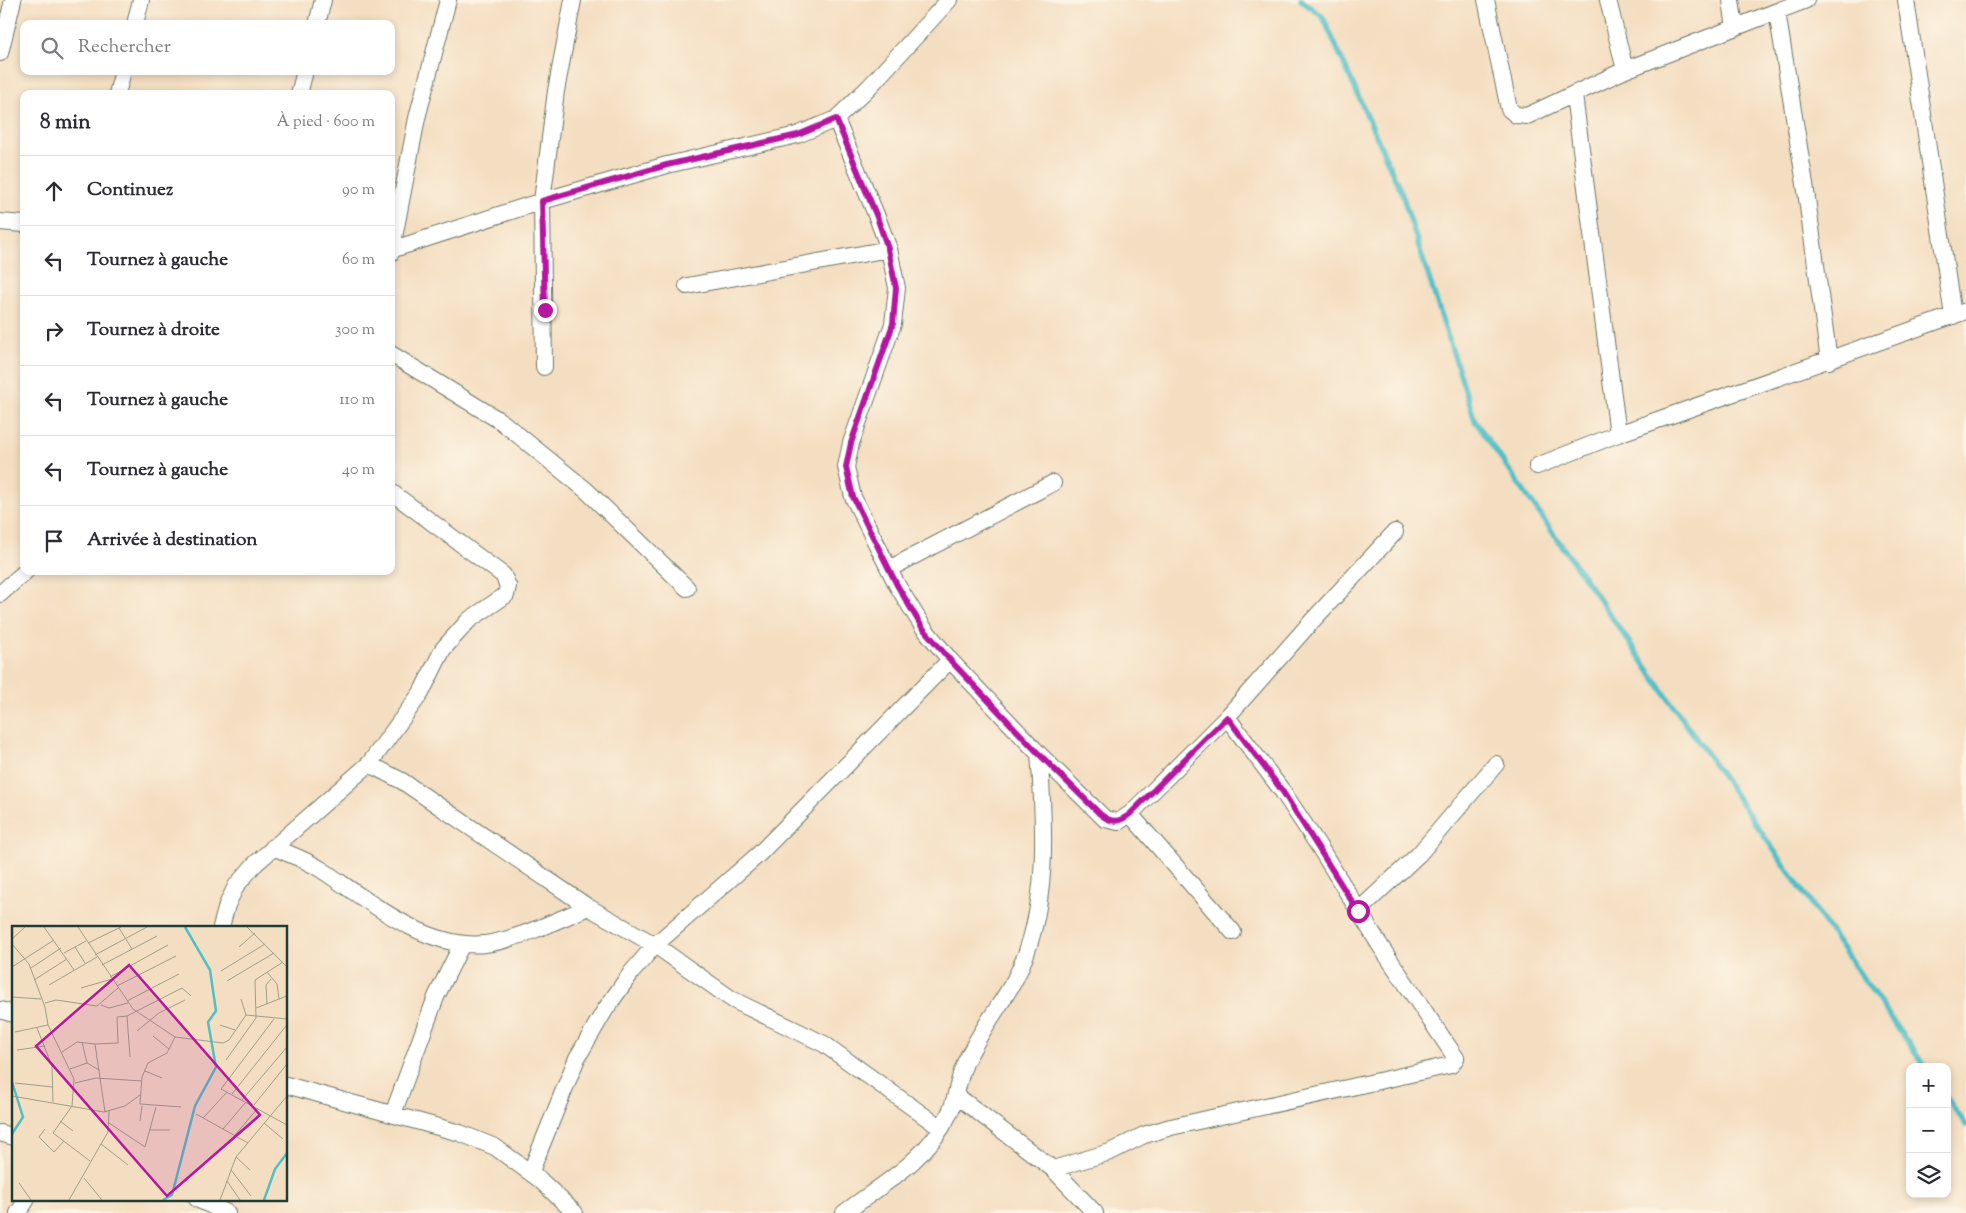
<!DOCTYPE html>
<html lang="fr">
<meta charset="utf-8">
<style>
:root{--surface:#fff;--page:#f2f2f3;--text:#2b2b33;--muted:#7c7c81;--line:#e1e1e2}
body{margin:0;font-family:"Sorts Mill Goudy",serif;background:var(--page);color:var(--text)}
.controls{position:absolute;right:15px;bottom:15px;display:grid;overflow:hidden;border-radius:10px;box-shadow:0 2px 8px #0003}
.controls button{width:45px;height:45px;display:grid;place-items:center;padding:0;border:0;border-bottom:1px solid var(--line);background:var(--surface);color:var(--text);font:25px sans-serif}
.stop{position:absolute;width:15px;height:15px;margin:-11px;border:4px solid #b5179e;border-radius:50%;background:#fff}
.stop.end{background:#b5179e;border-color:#fff;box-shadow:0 1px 5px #0008}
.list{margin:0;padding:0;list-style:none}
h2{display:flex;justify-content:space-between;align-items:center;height:65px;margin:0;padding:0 20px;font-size:21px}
h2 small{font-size:16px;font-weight:400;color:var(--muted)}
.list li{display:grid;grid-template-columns:32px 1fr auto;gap:15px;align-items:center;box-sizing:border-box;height:70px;padding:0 20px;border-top:1px solid var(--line)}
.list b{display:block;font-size:19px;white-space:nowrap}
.list em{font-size:16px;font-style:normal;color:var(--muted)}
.icon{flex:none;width:28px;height:28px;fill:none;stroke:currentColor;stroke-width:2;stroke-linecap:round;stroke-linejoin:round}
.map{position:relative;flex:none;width:1966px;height:1213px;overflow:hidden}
.search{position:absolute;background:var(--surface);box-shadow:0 2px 8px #0003;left:20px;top:20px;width:375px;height:55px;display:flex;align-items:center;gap:12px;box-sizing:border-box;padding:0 18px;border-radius:10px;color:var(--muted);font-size:19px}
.panel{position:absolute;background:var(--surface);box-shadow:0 2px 8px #0003;left:20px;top:90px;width:375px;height:485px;border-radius:10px}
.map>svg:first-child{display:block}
</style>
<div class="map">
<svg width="1966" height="1213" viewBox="0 0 1966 1213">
<rect width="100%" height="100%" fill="#fcf5e5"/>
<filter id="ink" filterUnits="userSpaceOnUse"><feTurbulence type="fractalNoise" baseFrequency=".02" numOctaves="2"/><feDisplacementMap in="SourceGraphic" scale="10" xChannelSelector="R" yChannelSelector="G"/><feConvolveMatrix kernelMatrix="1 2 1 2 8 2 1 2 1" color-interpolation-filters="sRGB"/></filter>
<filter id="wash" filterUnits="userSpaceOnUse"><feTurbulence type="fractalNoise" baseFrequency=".0096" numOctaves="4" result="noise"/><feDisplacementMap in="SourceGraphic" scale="20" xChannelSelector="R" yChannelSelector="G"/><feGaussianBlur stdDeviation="1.12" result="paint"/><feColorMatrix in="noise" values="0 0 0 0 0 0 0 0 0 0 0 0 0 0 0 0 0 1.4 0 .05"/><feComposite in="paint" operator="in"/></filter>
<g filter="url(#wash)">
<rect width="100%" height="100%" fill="#f4dec1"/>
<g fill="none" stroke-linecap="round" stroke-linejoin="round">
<path stroke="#51bfc7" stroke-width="5.5" d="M 1301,0 L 1323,17 L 1402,194 L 1475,421 L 1925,1067
M 1947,1098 L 1966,1125"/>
</g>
</g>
<g filter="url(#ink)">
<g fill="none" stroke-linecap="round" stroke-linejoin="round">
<defs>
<path id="minor" d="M 1486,0 L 1509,109 L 1516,115 L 1527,116 L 1625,70 L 1806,0
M 1608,0 L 1625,70
M 1731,0 L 1735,28
M 1906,0 L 1953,316
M 1777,12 L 1805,184 L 1829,361
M 135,24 L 141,0
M 317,24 L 323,0
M 0,53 L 13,0
M 117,94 L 123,71
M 299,94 L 305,71
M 1574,95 L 1618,434
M 836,119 L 877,217 L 889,249 L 897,288 L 893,324 L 851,443 L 846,467 L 853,497 L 897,585 L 923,627 L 950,660 L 1039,754 L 1105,819 L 1118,822 L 1130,814 L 1227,717 L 1312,621 L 1395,532
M 0,222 L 24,224
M 391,250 L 542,201 L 667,165 L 797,135 L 836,119 L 869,87 L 949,0
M 391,253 L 417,118 L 448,0
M 687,286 L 889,249
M 391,354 L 502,422 L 586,490 L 687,588
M 544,367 L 542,201 L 556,91 L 573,0
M 1537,466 L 1618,434 L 1966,311
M 889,569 L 1053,483
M 0,594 L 26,571
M 369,764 L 421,693 L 443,649 L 469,620 L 506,595 L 508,586 L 503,575 L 391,492
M 1130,814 L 1233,932
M 273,847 C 289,854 307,860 322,870 C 367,900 427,950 485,944 C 513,941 561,919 588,907
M 1358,911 L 1419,854 L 1496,764
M 221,927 L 227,905 L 236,886 L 254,865 L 369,764 L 402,781 L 588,907 L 655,945 L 733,1000 L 824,1044 L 941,1128
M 0,1010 L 14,1014
M 286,1085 L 460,1133 L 495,1147 L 539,1179 L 575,1213
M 957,1096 L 1053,1169 L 1095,1213
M 393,1114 L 436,997 L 462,944
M 0,1133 L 14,1137
M 1053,1169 L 1110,1152 L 1144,1135 L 1171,1127 L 1451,1065 L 1456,1058 L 1381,947 L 1320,848 L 1283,792 L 1227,717
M 531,1171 L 577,1058 L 605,1010 L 631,973 L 655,945 L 759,854 L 950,660
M 197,1199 L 227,1213
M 18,1213 L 27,1199
M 844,1213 C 880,1186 928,1159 948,1116 C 957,1100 957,1082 964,1066 C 966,1059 971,1052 974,1046 C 986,1023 1002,1003 1014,981 C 1050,914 1045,827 1039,754"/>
</defs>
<use href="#minor" stroke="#6a7565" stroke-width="18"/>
<use href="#minor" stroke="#fff" stroke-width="16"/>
</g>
</g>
<g fill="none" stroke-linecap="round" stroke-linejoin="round" filter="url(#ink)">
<path stroke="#b5179e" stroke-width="6" d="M 545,310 L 542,201 L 667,165 L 798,135 L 836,119 L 877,217 L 888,249 L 896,288 L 893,324 L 851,443 L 846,467 L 853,497 L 897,585 L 922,627 L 950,660 L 1039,754 L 1100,814 C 1111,823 1119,823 1130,814 L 1227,717 L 1283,792 L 1358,911"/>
</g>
<g transform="translate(12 926)">
<rect width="275" height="275" fill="#f4dec1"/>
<path fill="none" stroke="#51bfc7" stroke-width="2.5" d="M 0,156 L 11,191 L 0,208M 151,274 L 160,269 L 183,180 L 204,141 L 196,96 L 204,85 L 198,44 L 173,1M 252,274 L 263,243 L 275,227"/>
<path fill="none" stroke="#9f9e89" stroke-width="1" d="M 32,1 L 62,44M 66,1 L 121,83 L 163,111 L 211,117 L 217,114 L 234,89 L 275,93M 235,1 L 275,41M 107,2 L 120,23M 0,13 L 13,1M 76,17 L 109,1M 0,18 L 17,38 L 33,81 L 36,99 L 62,153 L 60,180 L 41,207 L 78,235M 63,21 L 73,37M 227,21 L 243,7M 52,27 L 74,15M 83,29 L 135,1M 90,39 L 145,10M 0,41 L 42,14M 19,42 L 49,22M 209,45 L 253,18M 255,46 L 265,58 L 267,73M 98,51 L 156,19M 22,54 L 55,33M 215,55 L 262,27M 37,59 L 85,31M 105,60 L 164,30M 69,62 L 100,53M 0,71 L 29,73M 229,73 L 234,89M 115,75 L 167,48M 33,77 L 44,74 L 85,80 L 106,62M 255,78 L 254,59 L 259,53M 89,79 L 97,82 L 116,77M 244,82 L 275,70M 115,90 L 118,131M 262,93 L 209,163 L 275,199M 208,99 L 223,104M 25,102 L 40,140 L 41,176M 125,105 L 147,87 L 173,74M 3,106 L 36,99M 141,110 L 157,123M 163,111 L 155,127 L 136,137 L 130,151 L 128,178 L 169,181M 70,116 L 75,137 L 87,144M 83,118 L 106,117 L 105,91 L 115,90 L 170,62 L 179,70M 5,124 L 33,120M 50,126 L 65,116 L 83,118 L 93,186M 214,134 L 244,92 L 243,54 L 271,36M 58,143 L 75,137M 133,145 L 150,152M 3,157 L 41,161M 63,157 L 84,152 L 130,155M 220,168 L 274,100M 0,170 L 92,186 L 113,180 L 128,169M 230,174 L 275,121M 242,179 L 275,138M 97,185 L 96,206 L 89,218 L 116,239M 184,188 L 236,217M 191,192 L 215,166M 48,195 L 61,205M 128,195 L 130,180M 97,197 L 133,221 L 144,181M 252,197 L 271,213M 33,203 L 27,211 L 42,226 L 52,215M 211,203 L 234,176M 138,204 L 158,204M 223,209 L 246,182M 224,231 L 238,244M 219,244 L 239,270M 72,252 L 90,274M 215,255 L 228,274M 7,257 L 19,274M 57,274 L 89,218M 208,274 L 224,231 L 275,170"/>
<path fill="#b5179e" fill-opacity="0.15" stroke="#b5179e" stroke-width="2.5" d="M 117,39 L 248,189 L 155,270 L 24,120 Z"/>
<rect width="275" height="275" fill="none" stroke="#1f3d34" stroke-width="2.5"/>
</g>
</svg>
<div class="controls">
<button>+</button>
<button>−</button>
<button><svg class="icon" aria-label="layers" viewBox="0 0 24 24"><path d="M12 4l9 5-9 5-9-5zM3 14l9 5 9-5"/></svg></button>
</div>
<div class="stop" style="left:1358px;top:911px"></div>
<div class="stop end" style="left:545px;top:310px"></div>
<div class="search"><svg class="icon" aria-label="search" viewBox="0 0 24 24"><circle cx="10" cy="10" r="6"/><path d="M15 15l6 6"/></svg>Rechercher</div>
<section class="panel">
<h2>8 min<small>À pied · 600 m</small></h2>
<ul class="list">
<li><svg class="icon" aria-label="ahead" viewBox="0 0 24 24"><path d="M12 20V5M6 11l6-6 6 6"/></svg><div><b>Continuez</b></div><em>90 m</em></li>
<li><svg class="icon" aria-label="left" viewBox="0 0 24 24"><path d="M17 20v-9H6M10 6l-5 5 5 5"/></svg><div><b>Tournez à gauche</b></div><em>60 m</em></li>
<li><svg class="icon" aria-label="right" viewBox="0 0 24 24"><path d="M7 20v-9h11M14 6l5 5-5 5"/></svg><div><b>Tournez à droite</b></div><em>300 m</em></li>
<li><svg class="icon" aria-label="left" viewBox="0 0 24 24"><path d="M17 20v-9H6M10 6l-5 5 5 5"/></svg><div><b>Tournez à gauche</b></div><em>110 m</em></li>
<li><svg class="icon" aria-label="left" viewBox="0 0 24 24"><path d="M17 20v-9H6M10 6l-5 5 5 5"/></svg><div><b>Tournez à gauche</b></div><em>40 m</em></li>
<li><svg class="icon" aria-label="arrive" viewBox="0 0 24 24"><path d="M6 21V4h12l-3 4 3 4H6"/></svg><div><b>Arrivée à destination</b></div></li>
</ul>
</section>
</div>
